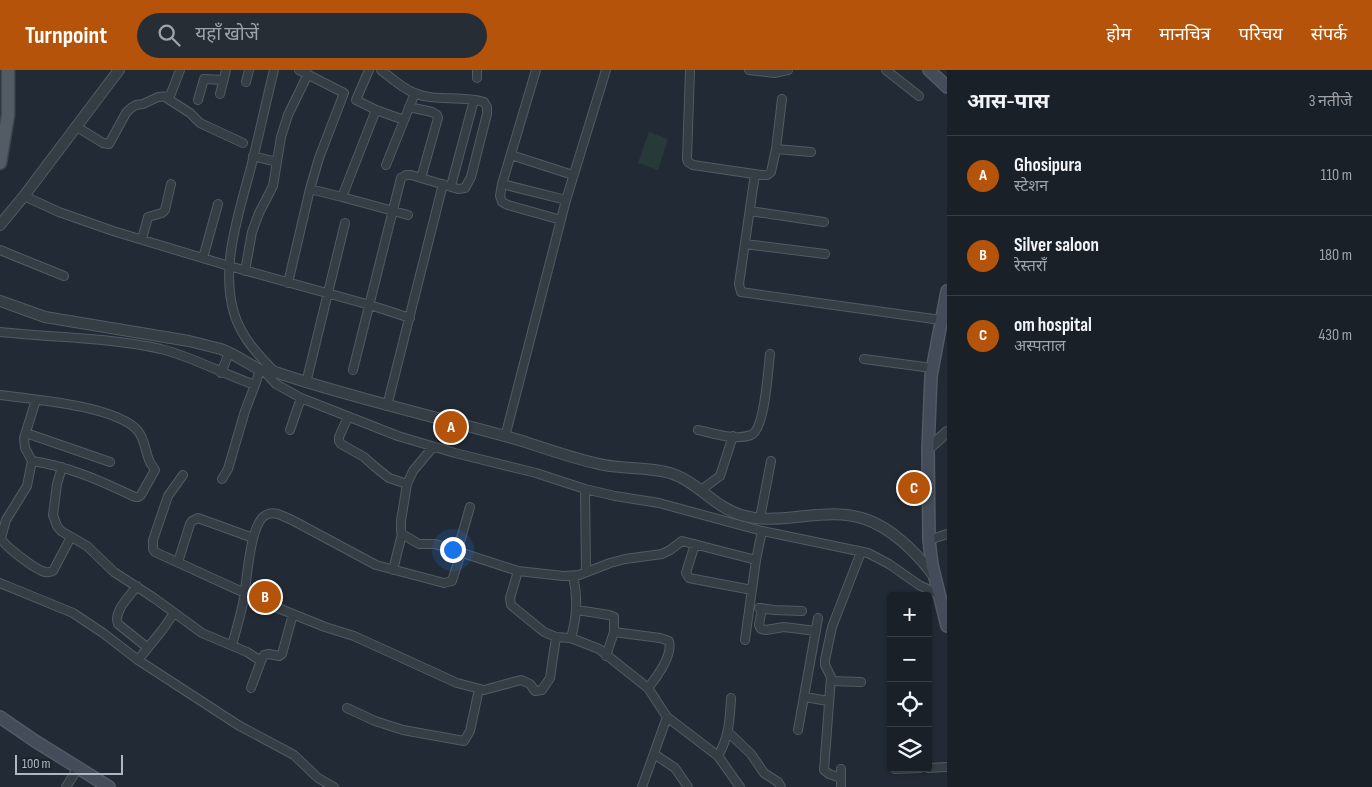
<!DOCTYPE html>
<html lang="hi">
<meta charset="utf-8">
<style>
:root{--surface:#1a2028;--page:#272d34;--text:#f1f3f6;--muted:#9fa3a8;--line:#383e45;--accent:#b45309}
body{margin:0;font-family:"Sofia Sans Condensed","Noto Sans Devanagari",sans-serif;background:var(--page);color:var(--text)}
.controls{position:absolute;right:15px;bottom:15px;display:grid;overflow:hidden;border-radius:5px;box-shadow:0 1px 4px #0004}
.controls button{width:45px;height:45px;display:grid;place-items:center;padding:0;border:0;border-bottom:1px solid var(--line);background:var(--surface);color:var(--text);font:25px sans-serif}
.scale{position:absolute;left:15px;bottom:12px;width:108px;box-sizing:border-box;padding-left:5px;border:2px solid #afb8c2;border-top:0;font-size:14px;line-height:18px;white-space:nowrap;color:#afb8c2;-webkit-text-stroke:4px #1a222a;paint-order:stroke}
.you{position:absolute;left:452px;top:479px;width:18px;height:18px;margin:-12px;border:4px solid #fff;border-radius:50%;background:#1a73e8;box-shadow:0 0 0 8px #1a73e833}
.badge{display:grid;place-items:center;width:32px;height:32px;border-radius:50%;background:var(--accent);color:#fff;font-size:16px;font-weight:700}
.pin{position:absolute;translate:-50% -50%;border:2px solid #fff;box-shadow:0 1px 5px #0006}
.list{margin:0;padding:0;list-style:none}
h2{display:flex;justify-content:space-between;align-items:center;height:65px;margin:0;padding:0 20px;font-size:21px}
h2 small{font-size:16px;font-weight:400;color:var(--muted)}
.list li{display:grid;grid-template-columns:32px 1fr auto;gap:15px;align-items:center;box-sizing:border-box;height:80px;padding:0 20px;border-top:1px solid var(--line)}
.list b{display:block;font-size:19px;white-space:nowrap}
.list p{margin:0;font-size:16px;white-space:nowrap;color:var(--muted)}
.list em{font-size:16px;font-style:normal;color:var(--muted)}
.icon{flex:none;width:28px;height:28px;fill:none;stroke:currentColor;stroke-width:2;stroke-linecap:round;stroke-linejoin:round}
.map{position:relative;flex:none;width:947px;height:717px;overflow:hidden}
header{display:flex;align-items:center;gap:30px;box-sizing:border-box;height:70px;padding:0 25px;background:var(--accent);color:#fff}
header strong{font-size:24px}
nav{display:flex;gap:28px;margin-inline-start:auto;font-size:18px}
.search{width:350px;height:45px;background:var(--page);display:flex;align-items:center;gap:12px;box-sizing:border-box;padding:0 18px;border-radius:28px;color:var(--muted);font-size:19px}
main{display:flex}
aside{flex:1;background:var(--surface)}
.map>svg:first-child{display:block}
</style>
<header>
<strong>Turnpoint</strong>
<div class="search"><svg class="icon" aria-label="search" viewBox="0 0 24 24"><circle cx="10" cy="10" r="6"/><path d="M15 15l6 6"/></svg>यहाँ खोजें</div>
<nav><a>होम</a><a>मानचित्र</a><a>परिचय</a><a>संपर्क</a></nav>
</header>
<main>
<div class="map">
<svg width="947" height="717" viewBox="0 0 947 717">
<rect width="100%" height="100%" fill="#222b35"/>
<path fill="#273938" d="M 649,62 L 668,69 L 658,100 L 638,93 Z"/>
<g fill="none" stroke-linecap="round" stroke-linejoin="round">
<defs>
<path id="minor" d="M 274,0 C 266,32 259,65 251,97 C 239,143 220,196 234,243 C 241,267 258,285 275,302
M 369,0 L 356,30 L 376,40 L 404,50
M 536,0 L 502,114 L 566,130
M 690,0 L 687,89 L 688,92 L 693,95 L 761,105 L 767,105 L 771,102 L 776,79 L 782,29
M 749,0 L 774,3 L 788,0
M 886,0 L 919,26
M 477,8 L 477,0
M 246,12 L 249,0
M 220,24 L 226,0
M 165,27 L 190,43 L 200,53 L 243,73
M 198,30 L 204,9 L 223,10
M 409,37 L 432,42 L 437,45 L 438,48 L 421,108
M 376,40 L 342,127 L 408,145
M 77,57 L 103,73 L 109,74 L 126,43 L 131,38 L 136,35 L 143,34 L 158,27 L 170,26 L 180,0
M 776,79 L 811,82
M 511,85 L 573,105
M 253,86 L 277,92
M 386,95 L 415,23
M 755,104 L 739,214 L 741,222 L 941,250
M 502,114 L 500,126 L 502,132 L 508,135 L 561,150
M 451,116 L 474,30
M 310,119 L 342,127
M 24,126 L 59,142 L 113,161 L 229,196 L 370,235 L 410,248
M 750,141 L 824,152
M 142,169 L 148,147 L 162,143 L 165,140 L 171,114
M 745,174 L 825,184
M 0,180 L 64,206
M 203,188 L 218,134
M 245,201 L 252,162 L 259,143 L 273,116 L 281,67 L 288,45 L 308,4
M 288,213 L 310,119 L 319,88 L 344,23 L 299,0
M 0,262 C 54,268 108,267 161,279 C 193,287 223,304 255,315 L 260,300
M 864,289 L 932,298
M 353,300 L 401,108 L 406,105 L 411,105 L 458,119 L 465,118 L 471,107 L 487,44 L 487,37 L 484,32 C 461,25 436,32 414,23 C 402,18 391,8 381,0
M 265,302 L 276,314 L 301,328 L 398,366 L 455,383 L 536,403 L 585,419 L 615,426 L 659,433 L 762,461 L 868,483 L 889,494 L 919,515 L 938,524
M 221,303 L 229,283
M 306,313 L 345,153
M 0,325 C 32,329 117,336 138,361 C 145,370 145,380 149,390 C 150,394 153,396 155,400 L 141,425 L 138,427 L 135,427 C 101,411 68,396 32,391
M 36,330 L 24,368 L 25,378 L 32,391 L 27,416 L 6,450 L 1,468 C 4,476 36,500 45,502 C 48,503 49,502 53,501 L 71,467
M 387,336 L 443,114
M 348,347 L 339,367 L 339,371 L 341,374 L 364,387 L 374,396 L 389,408 L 407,414
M 290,360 L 301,328
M 698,360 C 713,363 736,371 751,365 C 765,360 768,299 770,284
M 26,363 L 110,392
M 505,367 L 566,130 L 606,0
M 433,377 L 413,401 L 407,414 L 401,451 L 401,461 L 402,464 L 419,474 L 435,474 L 518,501 L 563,506 L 579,505 L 610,493 L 625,489 L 662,484 L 670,480 L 682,471 L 756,490
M 62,397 L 57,414 L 53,445 L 57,456 L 61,461 L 87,476 L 114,502 L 154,528 L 202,563 L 247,582 L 261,591 L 264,585 L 269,584 L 279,586 L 282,584 L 293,544
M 183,405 L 168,426 L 153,470 L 153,479 L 155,482 L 273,536 L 325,557 L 354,566 L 457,613 L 484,620 L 521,610 L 530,614 L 535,621 L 542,620 L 550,608 L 556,567
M 222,409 L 228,399 L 245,341 L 255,315
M 585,419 L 586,502
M 701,420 L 720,406 L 733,366
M 760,448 L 771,391
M 929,470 L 947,464
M 695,474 L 686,503 L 689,508 L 752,520
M 457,482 L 470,437
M 178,492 L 190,454 L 192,451 L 198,448 L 253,468
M 393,500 L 402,464
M 518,501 L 510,528 L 511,535 L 544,562 L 556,567 L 571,568 L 599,579 L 648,618 L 667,647 L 718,686 L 740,717
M 0,513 L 73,543 L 103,563 L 138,590 L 238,655 L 294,685 L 318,708 L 334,717
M 137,516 C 130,526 113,541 118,554 L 148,578
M 759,538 L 774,540 L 802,541
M 762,538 L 759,555 L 761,559 L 766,560 L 784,557 L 816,561
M 577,540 L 609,545 L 614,547 L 614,562 L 606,586
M 614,562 L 660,568 L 669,571 C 673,585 656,608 648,618
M 571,568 C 577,546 578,528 573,506
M 745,570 L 756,490 L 762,461
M 232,575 C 236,561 240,547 243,533 C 247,515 249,453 266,445 C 274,440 284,447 292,450 L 376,495 L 444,513 L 452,511 L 461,483
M 138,590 L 163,559 L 174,543
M 831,611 L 861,612
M 251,618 L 261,591
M 805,627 L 828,631
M 347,638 L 375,651 L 403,660 L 464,671 L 470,661 L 479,619
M 798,660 L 818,548
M 728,662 L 751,684 L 764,703 L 778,712 L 781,717
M 654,684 L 675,698 L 688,717
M 718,686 C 729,667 730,649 731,628
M 928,698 L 947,697
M 895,699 L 920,698
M 841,708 L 829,704 L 824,700 L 831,607 L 825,595 L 825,590 L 832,557 L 861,482
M 66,717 L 78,698
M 642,717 L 667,647
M 841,717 L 841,699"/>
<path id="tertiary" d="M 0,155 L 24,126 L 119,0
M 0,231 L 45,247 L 189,271 L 221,279 L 234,285 L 260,300 L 275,302 C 355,329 438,347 519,370 C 544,378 569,387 595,393 C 619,400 645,396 670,403 C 697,411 714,437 741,445 C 780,457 825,435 865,449 C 892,458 917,483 934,506
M 928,379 L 947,362"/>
<path id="secondary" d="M 929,0 L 947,17
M 947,221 L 931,306 L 928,379 L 929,470 L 932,495 L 947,556
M 0,647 L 35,671 L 109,717"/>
<path id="primary" d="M 0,93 L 8,45 L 8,0"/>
</defs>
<use href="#minor" stroke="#525b63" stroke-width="10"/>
<use href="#tertiary" stroke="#525b63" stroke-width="12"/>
<use href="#secondary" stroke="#525b63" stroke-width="14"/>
<use href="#primary" stroke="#3e464f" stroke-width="15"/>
<use href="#minor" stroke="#353d45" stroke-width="8"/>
<use href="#tertiary" stroke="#353d45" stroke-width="10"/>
<use href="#secondary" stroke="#434c58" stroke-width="11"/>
<use href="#primary" stroke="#535c65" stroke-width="12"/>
</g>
</svg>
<div class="controls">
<button>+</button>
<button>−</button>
<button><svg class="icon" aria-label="locate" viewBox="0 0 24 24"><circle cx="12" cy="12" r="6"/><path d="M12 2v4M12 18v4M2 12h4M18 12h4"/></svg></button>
<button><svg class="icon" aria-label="layers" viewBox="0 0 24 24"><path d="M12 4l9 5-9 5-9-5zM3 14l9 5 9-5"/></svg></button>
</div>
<div class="scale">100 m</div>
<div class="you"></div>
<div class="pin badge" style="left:451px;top:357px">A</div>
<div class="pin badge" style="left:265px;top:527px">B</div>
<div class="pin badge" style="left:914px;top:418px">C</div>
</div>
<aside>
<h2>आस-पास<small>3 नतीजे</small></h2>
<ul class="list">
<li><span class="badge">A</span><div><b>Ghosipura</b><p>स्टेशन</p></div><em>110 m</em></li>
<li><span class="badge">B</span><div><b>Silver saloon</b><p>रेस्तराँ</p></div><em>180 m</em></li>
<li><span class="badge">C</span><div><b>om hospital</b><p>अस्पताल</p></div><em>430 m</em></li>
</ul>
</aside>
</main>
